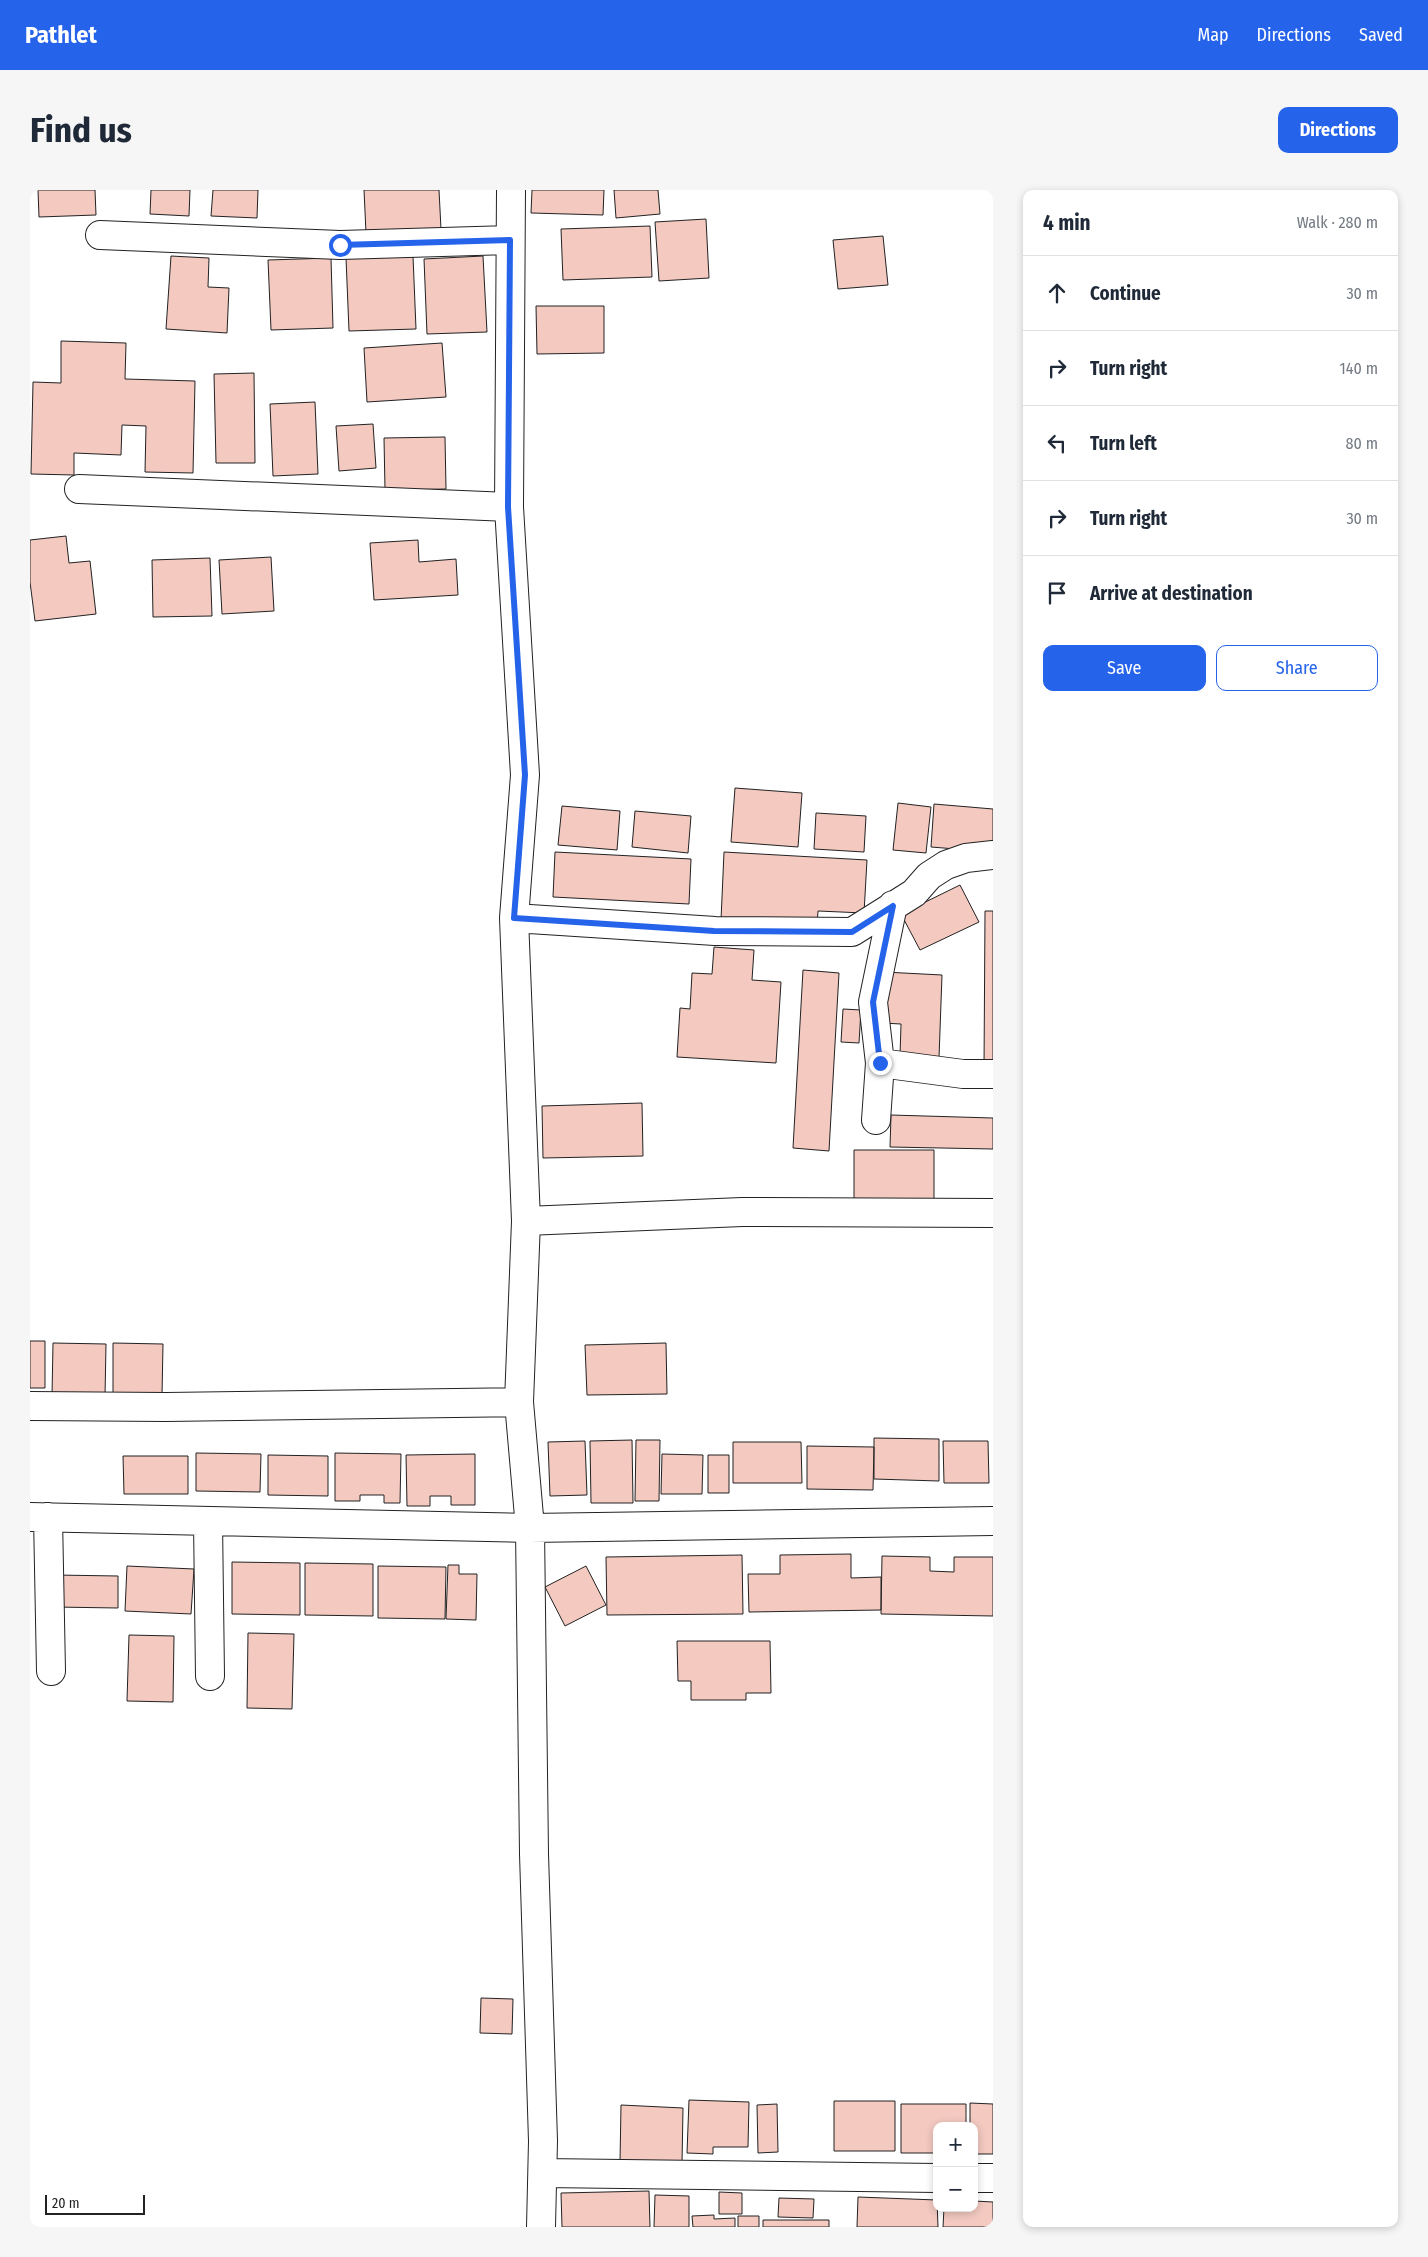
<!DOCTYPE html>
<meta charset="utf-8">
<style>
:root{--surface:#fff;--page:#f6f6f7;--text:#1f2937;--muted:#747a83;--line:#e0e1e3;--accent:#2563eb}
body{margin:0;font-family:"Fira Sans Condensed",sans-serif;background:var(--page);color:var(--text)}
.controls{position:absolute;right:15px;bottom:15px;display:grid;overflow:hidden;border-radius:10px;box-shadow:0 2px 8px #0003}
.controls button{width:45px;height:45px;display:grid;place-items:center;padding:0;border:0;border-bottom:1px solid var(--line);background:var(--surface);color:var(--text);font:25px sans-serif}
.scale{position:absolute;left:15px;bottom:12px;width:100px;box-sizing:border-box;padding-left:5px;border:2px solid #222;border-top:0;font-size:14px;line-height:18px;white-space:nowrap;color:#222;-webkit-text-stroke:4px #fff;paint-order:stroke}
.stop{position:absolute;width:15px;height:15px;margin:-11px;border:4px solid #2563eb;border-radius:50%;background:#fff}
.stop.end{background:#2563eb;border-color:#fff;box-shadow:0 1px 5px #0008}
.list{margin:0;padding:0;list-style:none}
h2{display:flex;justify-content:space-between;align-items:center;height:65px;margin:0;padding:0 20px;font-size:21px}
h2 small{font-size:16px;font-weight:400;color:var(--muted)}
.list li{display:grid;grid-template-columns:32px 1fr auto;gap:15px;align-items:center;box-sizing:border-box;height:75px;padding:0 20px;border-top:1px solid var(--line)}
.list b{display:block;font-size:19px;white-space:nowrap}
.list em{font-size:16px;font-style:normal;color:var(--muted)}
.actions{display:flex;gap:10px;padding:15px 20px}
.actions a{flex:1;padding:11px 0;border:1px solid var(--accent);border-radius:10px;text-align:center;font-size:18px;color:var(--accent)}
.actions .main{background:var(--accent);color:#fff}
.icon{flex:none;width:28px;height:28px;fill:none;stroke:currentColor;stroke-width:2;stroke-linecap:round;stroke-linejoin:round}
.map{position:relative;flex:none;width:963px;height:2037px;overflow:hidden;border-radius:10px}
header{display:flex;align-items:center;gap:30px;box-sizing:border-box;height:70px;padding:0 25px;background:var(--accent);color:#fff}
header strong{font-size:24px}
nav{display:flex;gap:28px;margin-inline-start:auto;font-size:18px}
.intro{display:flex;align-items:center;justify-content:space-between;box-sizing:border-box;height:120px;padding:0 30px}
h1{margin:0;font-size:35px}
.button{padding:12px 22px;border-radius:10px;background:var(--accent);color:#fff;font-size:18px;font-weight:700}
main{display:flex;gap:30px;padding:0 30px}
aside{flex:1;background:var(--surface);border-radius:10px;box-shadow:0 2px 8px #0003}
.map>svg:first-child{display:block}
</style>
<header>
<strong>Pathlet</strong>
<nav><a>Map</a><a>Directions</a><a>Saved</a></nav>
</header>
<div class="intro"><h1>Find us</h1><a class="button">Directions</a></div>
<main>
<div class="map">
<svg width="963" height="2037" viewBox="0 0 963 2037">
<rect width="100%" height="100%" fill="#fff"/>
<path fill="#f3c9c0" stroke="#222" d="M 8,0 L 65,0 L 66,25 L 9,27 Z
M 121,0 L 160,0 L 159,26 L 120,24 Z
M 183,0 L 228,0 L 227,28 L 181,26 Z
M 334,0 L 409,0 L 411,39 L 336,43 Z
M 502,0 L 574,0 L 573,25 L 501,23 Z
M 584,0 L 628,0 L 630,24 L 586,28 Z
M 676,29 L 679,88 L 629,91 L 625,32 Z
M 620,36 L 622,87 L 533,90 L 531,39 Z
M 853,46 L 858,95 L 808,99 L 803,50 Z
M 141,66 L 179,68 L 178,97 L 199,98 L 197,143 L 136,139 Z
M 383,66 L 386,139 L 319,141 L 316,68 Z
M 453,66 L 457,142 L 397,144 L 394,69 Z
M 301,68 L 303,138 L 241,140 L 238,70 Z
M 506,116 L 574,116 L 574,163 L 507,164 Z
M 31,151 L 96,153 L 95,189 L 165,191 L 163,283 L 115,282 L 116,236 L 92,235 L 91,265 L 44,263 L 44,285 L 1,284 L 3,192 L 31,193 Z
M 412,153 L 416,207 L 337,212 L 334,158 Z
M 224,183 L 225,273 L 186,273 L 184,184 Z
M 285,212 L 288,284 L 243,286 L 240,214 Z
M 343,234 L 346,278 L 309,281 L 306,236 Z
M 415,247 L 416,299 L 355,300 L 354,248 Z
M 36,346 L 39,373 L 60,371 L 66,424 L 5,431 L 0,392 L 0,350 Z
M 388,350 L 389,372 L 426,369 L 428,405 L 344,410 L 340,353 Z
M 241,367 L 244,421 L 192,424 L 189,370 Z
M 180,368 L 182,426 L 123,427 L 122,370 Z
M 705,598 L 772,603 L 768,657 L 701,652 Z
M 868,613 L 901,617 L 896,663 L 863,660 Z
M 904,614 L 963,619 L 963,662 L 901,657 Z
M 532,616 L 590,621 L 587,660 L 528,655 Z
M 605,621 L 661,626 L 658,663 L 602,657 Z
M 786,623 L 836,626 L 834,662 L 784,659 Z
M 525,662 L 661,669 L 659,714 L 523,707 Z
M 694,662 L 837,670 L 834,723 L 788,721 L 787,735 L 691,730 Z
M 930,695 L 949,732 L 890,760 L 871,724 Z
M 955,721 L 963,721 L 963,879 L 954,879 Z
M 684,757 L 724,760 L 722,790 L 751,792 L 746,873 L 647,867 L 650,818 L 660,819 L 662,783 L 682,784 Z
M 773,780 L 809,783 L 799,961 L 763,958 Z
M 854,782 L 912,785 L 909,868 L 870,866 L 871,834 L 852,833 Z
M 813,819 L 831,820 L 829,853 L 811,852 Z
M 612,913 L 613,966 L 513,968 L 512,916 Z
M 861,925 L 963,928 L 963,959 L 860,957 Z
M 824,960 L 904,960 L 904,1009 L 824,1009 Z
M 0,1151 L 15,1151 L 15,1198 L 0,1198 Z
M 23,1153 L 76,1154 L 75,1207 L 22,1206 Z
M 83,1153 L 133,1154 L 132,1206 L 83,1205 Z
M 636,1153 L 637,1204 L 557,1205 L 555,1155 Z
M 844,1248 L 909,1249 L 909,1291 L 844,1289 Z
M 602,1250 L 603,1313 L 561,1313 L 560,1251 Z
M 606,1250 L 630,1250 L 629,1311 L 605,1311 Z
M 555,1251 L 557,1305 L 520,1306 L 518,1252 Z
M 913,1251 L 958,1251 L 959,1293 L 914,1293 Z
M 703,1252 L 771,1252 L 772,1293 L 703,1293 Z
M 777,1256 L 844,1257 L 843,1300 L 777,1299 Z
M 166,1263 L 231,1264 L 230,1302 L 166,1301 Z
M 305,1263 L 371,1264 L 370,1313 L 354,1313 L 354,1305 L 330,1305 L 330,1311 L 305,1311 Z
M 445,1264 L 445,1315 L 421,1315 L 421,1306 L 400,1306 L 400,1316 L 377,1316 L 376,1265 Z
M 632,1264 L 673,1265 L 672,1304 L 631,1304 Z
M 238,1265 L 298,1266 L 298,1306 L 238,1305 Z
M 678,1265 L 699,1265 L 699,1303 L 678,1303 Z
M 93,1266 L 158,1266 L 158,1304 L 94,1304 Z
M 821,1364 L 821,1388 L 851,1387 L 851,1420 L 719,1422 L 718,1384 L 750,1384 L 750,1365 Z
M 712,1365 L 713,1424 L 577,1425 L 576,1367 Z
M 852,1366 L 900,1367 L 900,1381 L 924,1382 L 924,1367 L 963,1367 L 963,1426 L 851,1424 Z
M 202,1372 L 270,1373 L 270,1425 L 202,1424 Z
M 275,1373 L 343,1374 L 343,1426 L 275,1425 Z
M 418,1375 L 429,1375 L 429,1384 L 447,1384 L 446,1430 L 416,1429 Z
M 97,1376 L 164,1379 L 161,1424 L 95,1421 Z
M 348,1376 L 416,1377 L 415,1429 L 348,1428 Z
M 556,1376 L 576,1415 L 535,1436 L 515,1397 Z
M 25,1385 L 88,1386 L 88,1418 L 24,1417 Z
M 218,1443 L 264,1444 L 262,1519 L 217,1518 Z
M 99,1445 L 144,1446 L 143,1512 L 97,1511 Z
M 647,1451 L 740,1451 L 741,1503 L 716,1503 L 716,1510 L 661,1510 L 661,1491 L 648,1491 Z
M 451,1808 L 483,1809 L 482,1844 L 450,1843 Z
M 659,1910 L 719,1912 L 718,1957 L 683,1957 L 683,1964 L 657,1963 Z
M 804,1911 L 865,1911 L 865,1961 L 804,1961 Z
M 940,1913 L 963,1914 L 963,1964 L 944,1964 L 944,1936 L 940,1936 Z
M 747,1914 L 748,1962 L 728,1963 L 727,1915 Z
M 871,1914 L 936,1914 L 936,1936 L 907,1936 L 907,1963 L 871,1963 Z
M 591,1915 L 653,1918 L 652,1974 L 590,1972 Z
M 619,2001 L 620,2037 L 532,2037 L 531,2003 Z
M 689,2002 L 712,2003 L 712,2024 L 689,2024 Z
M 625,2005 L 659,2006 L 659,2037 L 624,2037 Z
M 828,2007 L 907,2010 L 908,2037 L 827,2037 Z
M 749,2008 L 784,2009 L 783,2028 L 748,2027 Z
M 944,2011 L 963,2012 L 963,2037 L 913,2037 L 914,2018 L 944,2018 Z
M 684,2025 L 684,2029 L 705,2028 L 705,2037 L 663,2037 L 662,2026 Z
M 708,2026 L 729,2026 L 729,2037 L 708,2037 Z
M 733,2030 L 799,2030 L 799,2037 L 733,2037 Z"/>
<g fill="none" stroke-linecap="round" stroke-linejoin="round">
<defs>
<path id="street" d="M 481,0 L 479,317 L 495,585 L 484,728 L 496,1031 L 489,1212 L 500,1338 L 504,1664 L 513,1951 L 511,2037
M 70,45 L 310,55 L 480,50
M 49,299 L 479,317
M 863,715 L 843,812 L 850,873 L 933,884 L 963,884
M 484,728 L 685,741 L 822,742 L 884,703 L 899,686 L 916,675 L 936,668 L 963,665
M 846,930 L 850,873
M 496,1031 L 712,1022 L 963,1023
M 0,1216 L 136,1217 L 489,1212
M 0,1327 L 500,1338 L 963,1331
M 18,1327 L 21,1481
M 178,1331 L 180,1486
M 513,1983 L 907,1988
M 944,1988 L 963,1988"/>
</defs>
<use href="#street" stroke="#222" stroke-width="30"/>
<use href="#street" stroke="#fff" stroke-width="28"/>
</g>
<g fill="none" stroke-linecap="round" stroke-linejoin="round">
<path stroke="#2563eb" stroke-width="6" d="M 310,55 L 480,50 L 478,317 L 495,585 L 484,728 L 684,741 L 822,742 L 863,716 L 843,812 L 850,873"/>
</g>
</svg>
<div class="controls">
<button>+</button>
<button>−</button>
</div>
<div class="scale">20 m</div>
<div class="stop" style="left:310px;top:55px"></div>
<div class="stop end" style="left:850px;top:873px"></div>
</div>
<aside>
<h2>4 min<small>Walk · 280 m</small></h2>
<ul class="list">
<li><svg class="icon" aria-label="ahead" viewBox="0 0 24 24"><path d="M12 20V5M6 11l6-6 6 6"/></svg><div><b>Continue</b></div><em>30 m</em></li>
<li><svg class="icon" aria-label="right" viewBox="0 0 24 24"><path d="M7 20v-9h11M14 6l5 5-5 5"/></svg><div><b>Turn right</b></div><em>140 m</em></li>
<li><svg class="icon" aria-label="left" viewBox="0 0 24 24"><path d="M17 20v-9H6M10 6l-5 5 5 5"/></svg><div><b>Turn left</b></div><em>80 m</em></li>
<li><svg class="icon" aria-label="right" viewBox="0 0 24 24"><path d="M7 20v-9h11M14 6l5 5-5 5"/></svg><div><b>Turn right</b></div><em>30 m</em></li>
<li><svg class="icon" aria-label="arrive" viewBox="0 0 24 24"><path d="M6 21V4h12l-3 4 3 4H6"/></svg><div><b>Arrive at destination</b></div></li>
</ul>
<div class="actions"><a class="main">Save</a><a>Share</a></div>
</aside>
</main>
